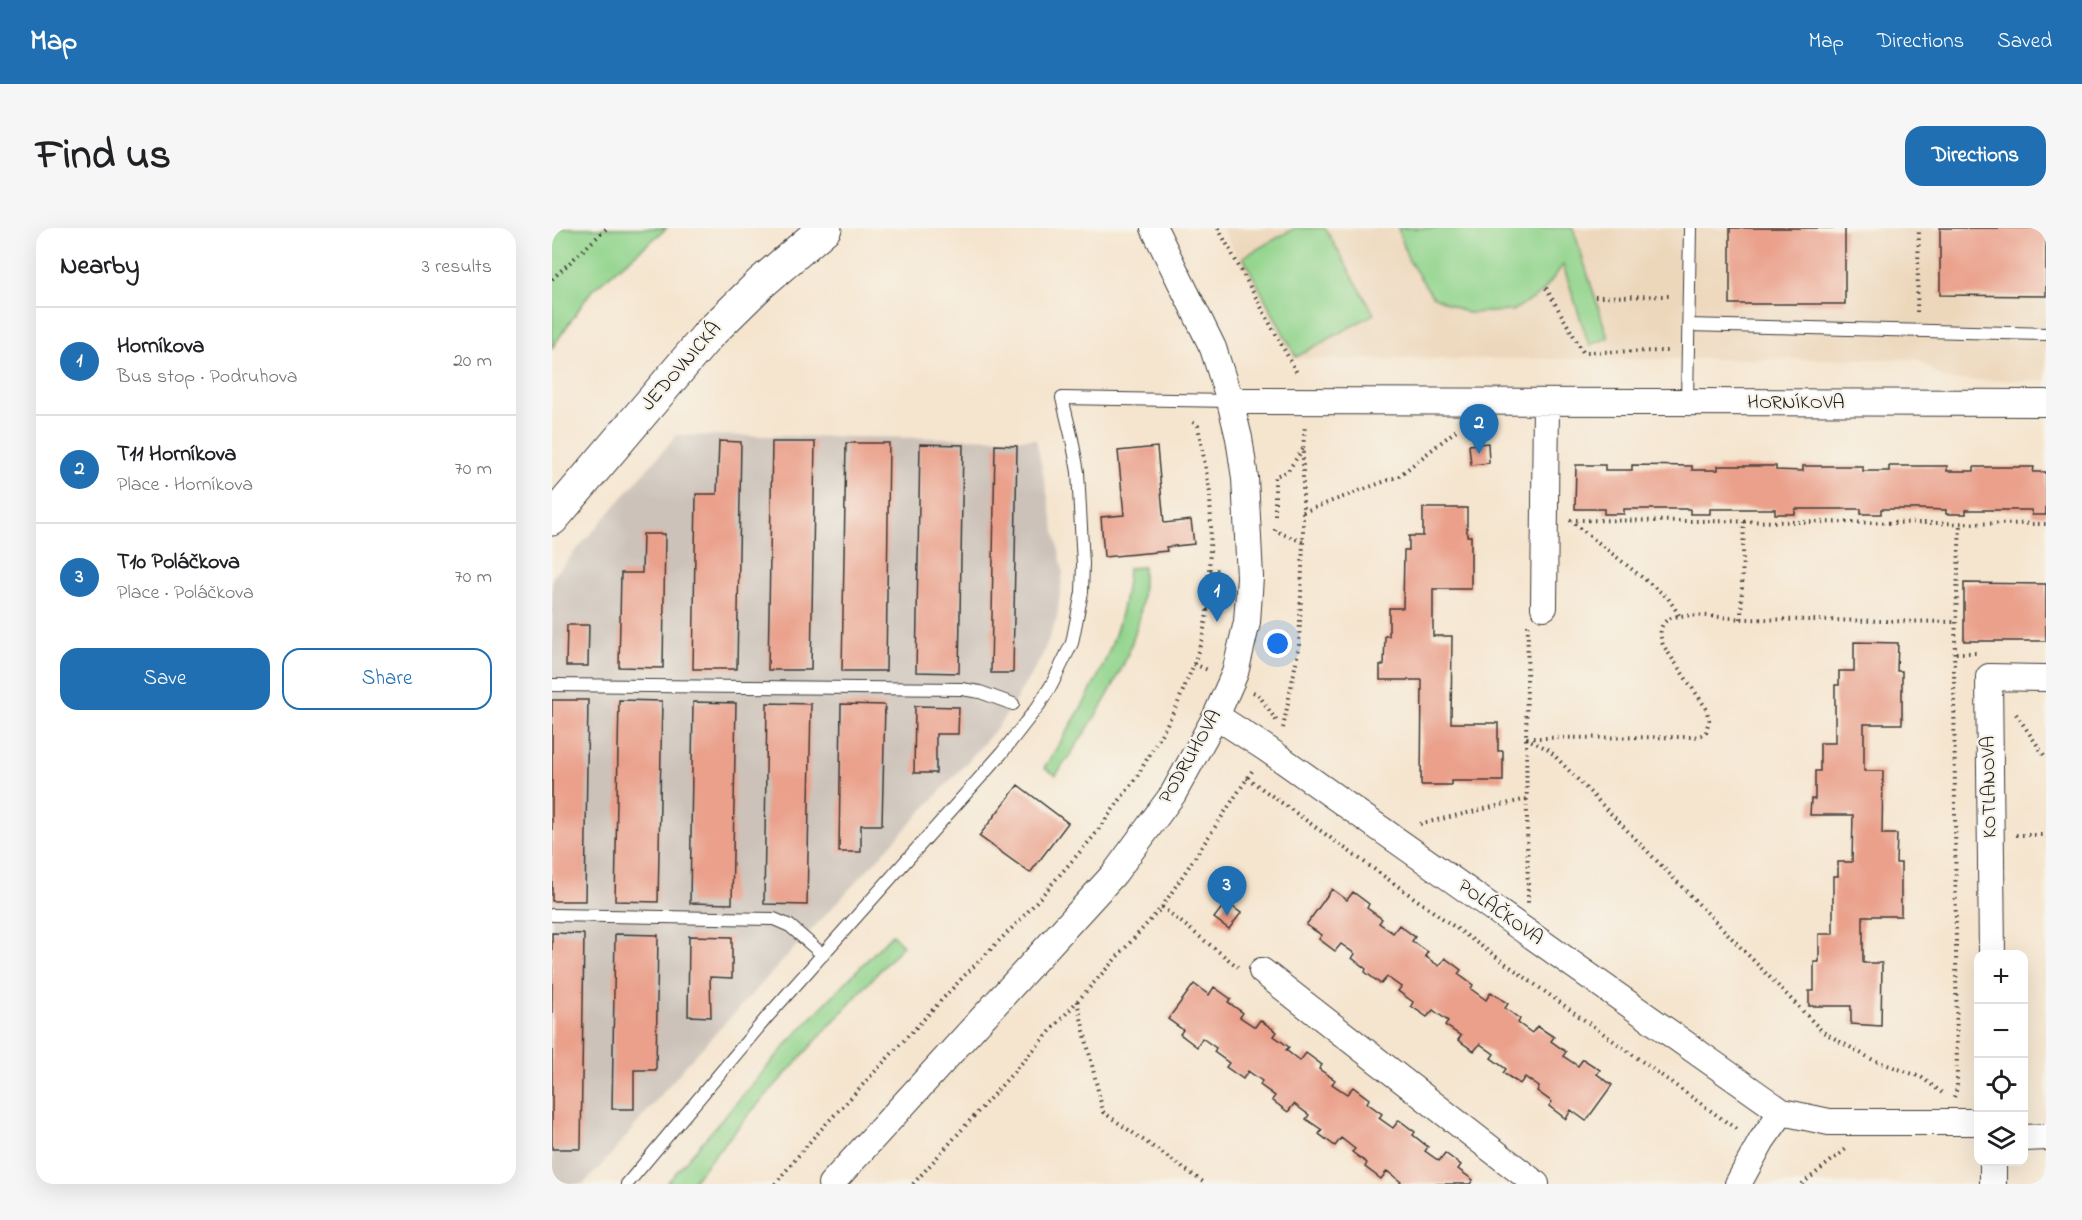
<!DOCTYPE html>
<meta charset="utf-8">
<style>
:root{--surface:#fff;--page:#f6f6f6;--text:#202124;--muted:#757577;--line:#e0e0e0;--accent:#1f6fb2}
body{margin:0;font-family:"Indie Flower",sans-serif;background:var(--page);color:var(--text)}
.controls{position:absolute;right:18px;bottom:18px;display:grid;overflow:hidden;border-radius:12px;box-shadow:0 6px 24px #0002}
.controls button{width:54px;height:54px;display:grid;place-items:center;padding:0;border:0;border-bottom:2px solid var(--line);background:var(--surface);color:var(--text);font:30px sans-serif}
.you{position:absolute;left:726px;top:416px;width:21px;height:21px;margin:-15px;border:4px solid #fff;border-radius:50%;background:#1a73e8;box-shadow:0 0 0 9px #1a73e833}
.badge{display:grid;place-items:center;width:39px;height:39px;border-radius:50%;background:var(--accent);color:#fff;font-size:20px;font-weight:700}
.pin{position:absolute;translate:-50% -50px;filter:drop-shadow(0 2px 3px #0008)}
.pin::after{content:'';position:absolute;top:32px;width:21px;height:18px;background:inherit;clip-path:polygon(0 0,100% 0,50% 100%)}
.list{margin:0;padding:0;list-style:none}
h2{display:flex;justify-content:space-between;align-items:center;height:78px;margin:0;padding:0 24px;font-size:26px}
h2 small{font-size:20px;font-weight:400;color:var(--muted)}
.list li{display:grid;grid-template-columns:39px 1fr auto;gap:18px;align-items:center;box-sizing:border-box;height:108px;padding:0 24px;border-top:2px solid var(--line)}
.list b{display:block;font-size:22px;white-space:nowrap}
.list p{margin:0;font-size:20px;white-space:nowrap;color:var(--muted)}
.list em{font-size:20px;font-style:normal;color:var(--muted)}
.actions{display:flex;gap:12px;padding:18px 24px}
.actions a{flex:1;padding:14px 0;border:2px solid var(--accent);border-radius:18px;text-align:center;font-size:21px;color:var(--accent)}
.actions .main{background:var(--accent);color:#fff}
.icon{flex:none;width:33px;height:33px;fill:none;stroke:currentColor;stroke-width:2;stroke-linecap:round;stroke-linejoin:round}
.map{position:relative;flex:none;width:1494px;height:956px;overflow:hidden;border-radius:18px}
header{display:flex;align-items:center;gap:36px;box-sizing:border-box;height:84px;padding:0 30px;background:var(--accent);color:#fff}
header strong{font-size:28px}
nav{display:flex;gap:33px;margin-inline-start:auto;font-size:21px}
.intro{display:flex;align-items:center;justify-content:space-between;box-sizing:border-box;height:144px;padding:0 36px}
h1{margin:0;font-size:42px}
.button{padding:15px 27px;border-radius:18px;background:var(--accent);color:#fff;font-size:21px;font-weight:700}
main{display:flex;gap:36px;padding:0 36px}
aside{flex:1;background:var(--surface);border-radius:18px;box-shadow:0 6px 24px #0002}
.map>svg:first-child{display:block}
</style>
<header>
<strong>Map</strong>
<nav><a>Map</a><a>Directions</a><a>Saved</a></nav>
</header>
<div class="intro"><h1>Find us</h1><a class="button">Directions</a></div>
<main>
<aside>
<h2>Nearby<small>3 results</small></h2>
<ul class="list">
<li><span class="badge">1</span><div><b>Horníkova</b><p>Bus stop · Podruhova</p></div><em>20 m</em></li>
<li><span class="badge">2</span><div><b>T11 Horníkova</b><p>Place · Horníkova</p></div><em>70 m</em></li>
<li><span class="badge">3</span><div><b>T10 Poláčkova</b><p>Place · Poláčkova</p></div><em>70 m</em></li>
</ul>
<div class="actions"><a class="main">Save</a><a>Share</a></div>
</aside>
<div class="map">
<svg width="1494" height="956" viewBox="0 0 1494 956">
<rect width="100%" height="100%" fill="#f7f3e8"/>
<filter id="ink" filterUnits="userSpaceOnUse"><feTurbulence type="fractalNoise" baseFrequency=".0167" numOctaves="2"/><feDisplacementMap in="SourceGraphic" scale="12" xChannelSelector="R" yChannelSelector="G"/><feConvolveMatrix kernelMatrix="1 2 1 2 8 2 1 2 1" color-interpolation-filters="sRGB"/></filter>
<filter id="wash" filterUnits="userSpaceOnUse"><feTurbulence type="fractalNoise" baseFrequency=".008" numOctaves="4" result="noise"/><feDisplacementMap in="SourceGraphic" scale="24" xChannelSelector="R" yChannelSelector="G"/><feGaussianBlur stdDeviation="1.35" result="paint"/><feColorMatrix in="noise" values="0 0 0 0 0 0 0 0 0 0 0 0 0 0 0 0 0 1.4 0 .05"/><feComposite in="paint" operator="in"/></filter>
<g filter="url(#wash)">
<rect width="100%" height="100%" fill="#f5e5cf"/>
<path fill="#edd7bb" d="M 670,0 L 1494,0 L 1494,153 L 1394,152 L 1365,131 L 741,131 Z"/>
<path fill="#ccc2b9" d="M 125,207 L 484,211 L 511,343 L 505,389 L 490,428 L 461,476 L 445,500 L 410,540 L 135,836 L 50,937 L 31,956 L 0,956 L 0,350 Z"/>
<path fill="#91d48c" stroke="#567854" stroke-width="1.5" d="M 0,0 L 115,0 L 40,62 L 0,120 Z
M 743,0 L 773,0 L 822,86 L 744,129 L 691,29 Z
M 846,0 L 1021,0 L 1056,110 L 1037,117 L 1011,37 L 990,65 L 960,83 L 915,85 L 880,68 L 856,31 Z
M 591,339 C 591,353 591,367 589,380 C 578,442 539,497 504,547 L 492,540 C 532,477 572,416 576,340 Z
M 340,706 L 351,717 L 199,884 L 138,956 L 114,956 L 241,809 Z"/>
<g id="blocks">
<path fill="#eaa08b" d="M 1178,0 L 1293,0 L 1293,76 L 1178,76 Z
M 1388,0 L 1494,0 L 1494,68 L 1388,67 Z
M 167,213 L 189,214 L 185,441 L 141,441 L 144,266 L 165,266 Z
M 220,214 L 263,214 L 259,442 L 216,442 Z
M 294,215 L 337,215 L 334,443 L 290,443 Z
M 936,215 L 937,235 L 919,237 L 917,217 Z
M 368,216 L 411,217 L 407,445 L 364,444 Z
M 443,217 L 465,218 L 461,445 L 439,445 Z
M 605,219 L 612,295 L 639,292 L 642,316 L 614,319 L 615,323 L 552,329 L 549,289 L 572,287 L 566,223 Z
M 1024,237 L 1053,237 L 1053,242 L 1080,242 L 1080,237 L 1140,238 L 1140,242 L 1166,242 L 1166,238 L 1224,238 L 1224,242 L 1251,243 L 1251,238 L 1311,238 L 1311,243 L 1337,243 L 1337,238 L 1395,238 L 1395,243 L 1422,243 L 1422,239 L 1482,239 L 1481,244 L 1494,244 L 1494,287 L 1480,287 L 1480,282 L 1414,282 L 1414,286 L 1394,286 L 1394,282 L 1366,281 L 1329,281 L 1329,286 L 1309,286 L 1309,281 L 1243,281 L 1243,286 L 1223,286 L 1223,281 L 1158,281 L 1158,286 L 1138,286 L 1138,281 L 1072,281 L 1072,286 L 1052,286 L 1052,281 L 1023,281 Z
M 871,280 L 915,280 L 915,308 L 919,308 L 919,361 L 881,361 L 881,408 L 900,408 L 899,495 L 946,495 L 946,523 L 951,523 L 951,553 L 899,553 L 899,557 L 869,557 L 870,452 L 828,452 L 828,437 L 832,437 L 833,408 L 837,408 L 837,380 L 851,380 L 852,322 L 857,322 L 857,308 L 871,308 Z
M 91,306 L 113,306 L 111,440 L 67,439 L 69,345 L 90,345 Z
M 1412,355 L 1494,356 L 1494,413 L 1412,413 Z
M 15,397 L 37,397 L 36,438 L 14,438 Z
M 1302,414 L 1346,415 L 1345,443 L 1350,443 L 1350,496 L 1312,496 L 1312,543 L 1331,543 L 1330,606 L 1345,606 L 1344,635 L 1349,635 L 1349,688 L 1311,688 L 1311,735 L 1330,735 L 1329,798 L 1299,796 L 1299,778 L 1257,778 L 1257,763 L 1262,763 L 1262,734 L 1267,734 L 1267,706 L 1281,706 L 1281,648 L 1286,648 L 1286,634 L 1300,634 L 1301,587 L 1258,587 L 1259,571 L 1263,571 L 1263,543 L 1268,543 L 1268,515 L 1283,515 L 1283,457 L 1287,457 L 1287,443 L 1302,443 Z
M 0,472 L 36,472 L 33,673 L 0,673 Z
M 67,472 L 110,473 L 106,674 L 63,673 Z
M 141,474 L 184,475 L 180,676 L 138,675 Z
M 215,475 L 259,476 L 255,677 L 212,676 Z
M 289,476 L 333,477 L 330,597 L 309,597 L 309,624 L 287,624 Z
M 363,478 L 407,479 L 406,506 L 384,506 L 384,545 L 362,545 Z
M 466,557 L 516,595 L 478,645 L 427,608 Z
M 780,661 L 795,672 L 801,664 L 817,676 L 815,680 L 830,691 L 827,695 L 841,705 L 847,697 L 863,709 L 860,713 L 876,724 L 873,728 L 887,738 L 893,730 L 909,742 L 906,746 L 921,757 L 919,761 L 934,772 L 939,764 L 956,776 L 953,780 L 968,791 L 966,795 L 980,805 L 985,798 L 1002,809 L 999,813 L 1014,824 L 1011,828 L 1026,838 L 1031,831 L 1048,842 L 1045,846 L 1060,857 L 1034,893 L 1019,882 L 1014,891 L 997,878 L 1000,874 L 985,863 L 987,859 L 973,849 L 968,856 L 951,845 L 954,841 L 939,830 L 942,826 L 928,816 L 922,823 L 906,812 L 909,808 L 893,797 L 896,793 L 881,782 L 875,789 L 859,778 L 861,774 L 846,763 L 849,759 L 835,749 L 829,756 L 813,744 L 814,741 L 800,730 L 803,726 L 789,716 L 783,723 L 767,711 L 770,707 L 754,697 Z
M 674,674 L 689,685 L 677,701 L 662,690 Z
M 0,705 L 32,706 L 29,921 L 0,921 Z
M 63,706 L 106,707 L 104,842 L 82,842 L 82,881 L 60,881 Z
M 137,708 L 180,709 L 180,750 L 158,749 L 159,789 L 136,788 Z
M 642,756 L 657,767 L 662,759 L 679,771 L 676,774 L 691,785 L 688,789 L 703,799 L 708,792 L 725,804 L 722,808 L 737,819 L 734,822 L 748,833 L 754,825 L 770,837 L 767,841 L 783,852 L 780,856 L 795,866 L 801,859 L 817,871 L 815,875 L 830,886 L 827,890 L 841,900 L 847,892 L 863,904 L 861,907 L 876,919 L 873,923 L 887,933 L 893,925 L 909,937 L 906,941 L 921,952 L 918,956 L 847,956 L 849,954 L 835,943 L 829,951 L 813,939 L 815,935 L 800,924 L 803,921 L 789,910 L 783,918 L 767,906 L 770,902 L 754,891 L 757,887 L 742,876 L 736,884 L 720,872 L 723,868 L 708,857 L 710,853 L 696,843 L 691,851 L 674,839 L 677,835 L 662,824 L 664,820 L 650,810 L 645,819 L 628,806 L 631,802 L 616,791 Z"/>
</g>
</g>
<g filter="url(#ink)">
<use href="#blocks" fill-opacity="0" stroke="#3d3a37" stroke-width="1.5"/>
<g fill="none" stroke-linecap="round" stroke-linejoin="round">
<defs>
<path id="lane" d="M 1136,97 L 1494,106
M 1135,175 L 1138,0
M 0,457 L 410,461 L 428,464 L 461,476
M 0,687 L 222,691 L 238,698 L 271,727
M 75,956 L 216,788 L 449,526 L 487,477 L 500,456 L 520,415 L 530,364 L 531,336 L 526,244 L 520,211 L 510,170 L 678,173"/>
<path id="street" d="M 678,173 L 1494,175
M 992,379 L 994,174
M 664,488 L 715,521 L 1230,884 L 1277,894 L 1426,894
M 1440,726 L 1437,449 L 1494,450
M 710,743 L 984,956
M 1472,910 L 1494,909
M 1441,934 L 1441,956
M 279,956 L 562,646 L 621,566 L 664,488 L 683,445 L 695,394 L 698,349 L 693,250 L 687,210 L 678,173 L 661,120 L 602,0
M 1186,956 L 1210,912 L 1230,884"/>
<path id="secondary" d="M 0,291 L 156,107 L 209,55 L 273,0"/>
</defs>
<use href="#lane" stroke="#3d3a37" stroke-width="14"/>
<use href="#street" stroke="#3d3a37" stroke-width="28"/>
<use href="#secondary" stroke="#3d3a37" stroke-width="35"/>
<path stroke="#3d3a37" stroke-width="4" stroke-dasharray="1.5 4.5" stroke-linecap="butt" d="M 666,0 L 746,147
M 0,51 L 55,0
M 994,60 L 1031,124 L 1118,123
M 1043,69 L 1118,68
M 1365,84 L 1367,0
M 751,284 L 847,248 L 907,200
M 723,287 L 723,248 L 735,244 L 751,221
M 1018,292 L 1494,296
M 1018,292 L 1116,370 L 1127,387
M 723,301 L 723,303 L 751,314
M 658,342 L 670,342
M 655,381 L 668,383
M 1189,391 L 1192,294
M 976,397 L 974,510 L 976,675
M 1404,425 L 1427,425
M 642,436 L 656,442
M 701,464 L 706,466 L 726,495
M 1464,486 L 1494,530
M 731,500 L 747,419 L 751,314 L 751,221 L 753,197
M 974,510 L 997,522 L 1271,804 L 1321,832 L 1369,849 L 1393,867
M 975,510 L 1140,509 L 1148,508 L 1154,504 L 1157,492 L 1154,480 L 1111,417 C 1107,406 1107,395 1119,390 C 1133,384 1174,390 1192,391 C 1262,392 1332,393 1403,394
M 695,550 L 1187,903
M 868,596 L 975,571
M 1464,607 L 1494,607
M 610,679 L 686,739
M 525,773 L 551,884 L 654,956
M 1402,869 L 1405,860 L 1402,437 L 1408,296
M 223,956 L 261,910 L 413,747 L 471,689 L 541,609 L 586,547 L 615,496 L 625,477 L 642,436 L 650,411 L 655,386 L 659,299 L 658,265 L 646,198 L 638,192
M 361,956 L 610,679 L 702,540
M 1250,956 L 1294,921"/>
<use href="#lane" stroke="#fff" stroke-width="12"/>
<use href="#street" stroke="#fff" stroke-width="26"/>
<use href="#secondary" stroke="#fff" stroke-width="33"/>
</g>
</g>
<g text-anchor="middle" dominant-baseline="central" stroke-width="4.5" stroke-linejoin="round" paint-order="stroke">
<g font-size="20" fill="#1c1c1c" stroke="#f7f3e8">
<text transform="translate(130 139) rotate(-49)">JEDOVNICKÁ</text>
<text x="1244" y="175">HORNÍKOVA</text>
<text transform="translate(639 529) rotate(-60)">PODRUHOVA</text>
<text transform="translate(1438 559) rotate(-91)">KOTLANOVA</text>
<text transform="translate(948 685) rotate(35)">POLÁČKOVA</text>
</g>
</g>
</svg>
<div class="controls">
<button>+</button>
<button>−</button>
<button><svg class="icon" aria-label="locate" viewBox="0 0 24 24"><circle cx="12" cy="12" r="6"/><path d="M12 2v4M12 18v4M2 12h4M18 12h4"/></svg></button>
<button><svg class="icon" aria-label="layers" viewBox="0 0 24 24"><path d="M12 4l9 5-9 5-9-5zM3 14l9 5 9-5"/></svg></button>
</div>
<div class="you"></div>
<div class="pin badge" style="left:665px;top:394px">1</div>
<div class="pin badge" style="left:927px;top:226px">2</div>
<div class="pin badge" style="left:675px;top:688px">3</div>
</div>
</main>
